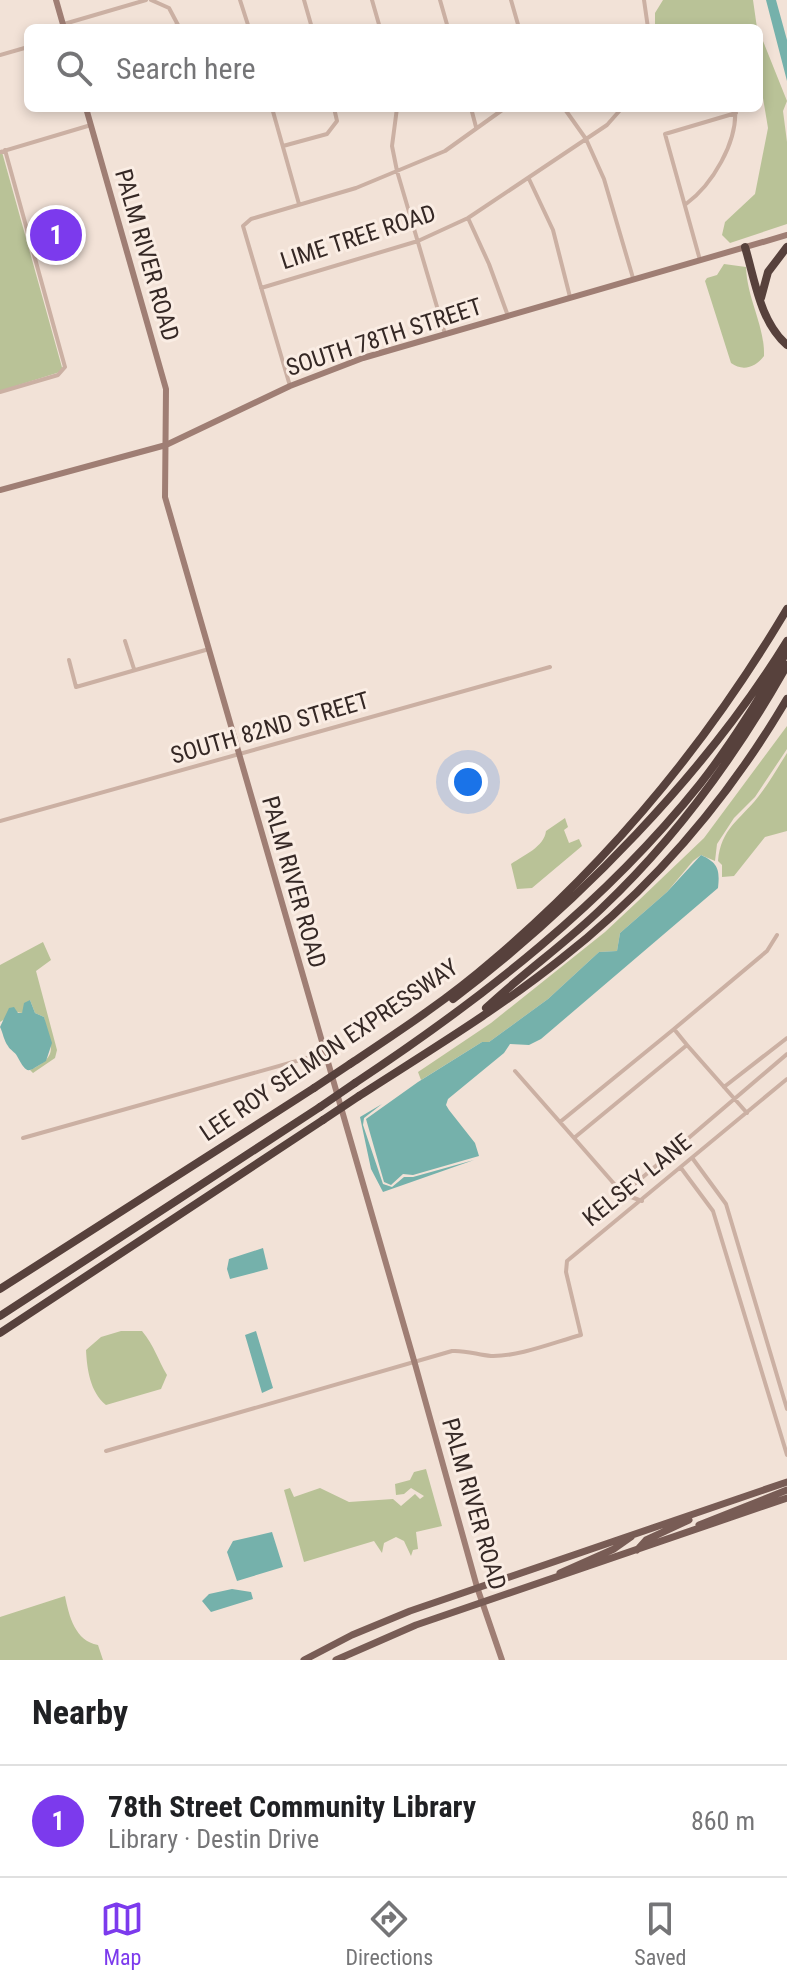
<!DOCTYPE html>
<meta charset="utf-8">
<style>
:root{--surface:#fff;--page:#f2f2f2;--text:#202124;--muted:#757577;--line:#e0e0e0;--accent:#7c3aed}
body{margin:0;font-family:"Roboto Condensed",sans-serif;background:var(--page);color:var(--text)}
.you{position:absolute;left:468px;top:782px;width:28px;height:28px;margin:-20px;border:6px solid #fff;border-radius:50%;background:#1a73e8;box-shadow:0 0 0 12px #1a73e833}
.badge{display:grid;place-items:center;width:52px;height:52px;border-radius:50%;background:var(--accent);color:#fff;font-size:26px;font-weight:700}
.pin{position:absolute;translate:-50% -50%;border:4px solid #fff;box-shadow:0 2px 8px #0006}
.list{margin:0;padding:0;list-style:none}
h2{display:flex;justify-content:space-between;align-items:center;height:104px;margin:0;padding:0 32px;font-size:34px}
h2 small{font-size:26px;font-weight:400;color:var(--muted)}
.list li{display:grid;grid-template-columns:52px 1fr auto;gap:24px;align-items:center;box-sizing:border-box;height:112px;padding:0 32px;border-top:2px solid var(--line)}
.list b{display:block;font-size:30px;white-space:nowrap}
.list p{margin:0;font-size:26px;white-space:nowrap;color:var(--muted)}
.list em{font-size:26px;font-style:normal;color:var(--muted)}
.icon{flex:none;width:44px;height:44px;fill:none;stroke:currentColor;stroke-width:2;stroke-linecap:round;stroke-linejoin:round}
.map{position:relative;flex:none;width:787px;height:1660px;overflow:hidden}
.search{position:absolute;background:var(--surface);box-shadow:0 4px 12px #0003;left:24px;right:24px;top:24px;height:88px;display:flex;align-items:center;gap:20px;box-sizing:border-box;padding:0 28px;border-radius:12px;color:var(--muted);font-size:30px}
.sheet{height:216px;background:var(--surface)}
nav{display:flex;justify-content:space-around;align-items:center;box-sizing:border-box;height:112px;border-top:2px solid var(--line);background:var(--surface);font-size:22px;color:var(--muted)}
nav a{display:grid;justify-items:center;gap:4px}
nav .on{color:var(--accent)}
.map>svg:first-child{display:block}
</style>
<div class="map">
<svg width="787" height="1660" viewBox="0 0 787 1660">
<rect width="100%" height="100%" fill="#f2e2d7"/>
<path fill="#b9c297" d="M 663,0 L 753,0 L 757,28 L 655,28 L 655,13 Z
M 759,31 L 787,101 L 783,111 L 787,142 L 787,224 L 730,243 L 722,235 L 725,222 L 755,194 L 768,128 L 759,74 Z
M 0,152 L 2,152 L 63,371 L 0,391 Z
M 724,264 L 746,267 C 747,299 765,326 764,356 C 756,367 743,372 731,363 L 705,281 L 707,278 L 717,275 Z
M 787,726 L 787,749 L 755,797 L 734,818 L 717,844 L 715,861 L 701,855 L 693,861 L 667,892 L 620,933 L 617,951 L 599,952 L 548,999 L 489,1042 L 482,1042 L 421,1080 L 418,1072 L 491,1023 L 605,932 L 637,902 L 704,838 Z
M 787,753 L 787,831 L 765,837 L 734,876 L 722,877 L 722,865 L 718,861 C 721,828 740,820 758,797 C 769,783 778,767 787,753 Z
M 565,818 L 568,827 L 564,830 L 569,843 L 579,839 L 582,846 L 532,888 L 517,889 L 511,864 C 524,855 544,847 546,831 Z
M 43,942 L 51,960 L 36,971 L 57,1050 L 55,1058 L 33,1073 L 30,1070 C 64,1054 47,1044 44,1017 L 35,1013 L 30,1000 L 22,1013 L 16,1012 L 0,1022 L 0,965 Z
M 121,1331 L 142,1331 C 155,1347 157,1358 167,1375 L 161,1389 L 106,1405 C 90,1392 87,1369 86,1350 L 101,1337 Z
M 426,1469 L 442,1526 L 416,1532 L 418,1549 L 413,1550 L 411,1556 L 404,1541 L 396,1537 L 384,1543 L 382,1553 L 374,1541 L 304,1562 L 284,1490 L 290,1488 L 294,1497 L 320,1488 L 349,1502 L 393,1499 L 401,1506 L 415,1494 L 420,1499 L 424,1496 L 411,1488 L 404,1494 L 396,1495 L 395,1484 L 410,1480 L 414,1472 Z
M 65,1596 C 69,1616 75,1641 98,1645 L 103,1660 L 0,1660 L 0,1617 Z"/>
<path fill="#75b1ab" d="M 766,0 L 776,0 L 787,40 L 787,81 Z
M 701,855 C 718,863 720,869 718,888 L 541,1039 L 529,1045 L 510,1044 L 504,1053 L 448,1099 L 446,1105 L 449,1110 L 475,1143 L 479,1156 L 413,1175 L 403,1174 L 391,1185 L 384,1182 L 366,1119 L 418,1082 L 482,1042 L 489,1042 L 548,999 L 599,952 L 617,951 L 620,933 L 667,892 Z
M 30,1000 L 35,1013 L 44,1017 L 52,1043 L 46,1061 C 27,1072 28,1076 17,1056 C 15,1052 10,1050 8,1046 C 4,1041 3,1033 0,1027 L 9,1008 L 14,1007 L 18,1013 L 22,1013 L 24,1003 Z
M 382,1104 L 364,1118 L 363,1125 L 383,1184 L 392,1187 L 404,1177 L 413,1177 L 474,1160 L 383,1192 L 371,1169 L 360,1117 Z
M 263,1248 L 268,1269 L 230,1279 L 227,1269 L 229,1259 Z
M 256,1331 L 273,1388 L 262,1393 L 245,1335 Z
M 272,1532 L 283,1567 L 237,1581 L 227,1552 L 233,1541 Z
M 232,1589 L 251,1592 L 253,1599 L 211,1612 L 202,1601 L 209,1594 Z"/>
<g fill="none" stroke-linecap="round" stroke-linejoin="round">
<path stroke="#cbb0a3" stroke-width="4" d="M 151,0 L 169,8 L 178,25 L 167,28
M 240,0 L 249,28
M 304,0 L 312,28
M 372,0 L 380,28
M 440,0 L 448,28
M 511,0 L 519,28
M 644,0 L 648,28
M 64,24 L 146,0
M 0,55 L 28,47
M 272,108 L 299,204
M 397,108 L 392,146 L 397,171 L 445,334
M 471,108 L 476,127
M 564,108 L 586,139 L 604,179 L 633,278
M 283,146 L 327,134 L 337,121 L 334,108
M 0,152 L 91,125
M 529,179 L 553,230 L 570,297
M 686,204 C 712,185 738,142 735,108
M 468,218 L 489,264 L 508,316
M 700,260 L 665,134 L 736,113
M 261,288 L 418,241 L 468,218 L 607,125 L 622,108
M 290,386 L 243,226 L 251,219 L 356,188 L 445,151 L 505,108
M 0,392 L 58,375 L 65,367 L 5,150
M 125,641 L 134,669
M 69,660 L 76,687 L 209,649
M 0,821 L 550,667
M 674,1029 L 767,951 L 777,935
M 515,1071 L 574,1138
M 724,1087 L 787,1038
M 560,1122 L 674,1029 L 687,1045
M 23,1138 L 325,1053
M 693,1159 L 726,1204 L 787,1409
M 681,1168 L 713,1211 L 787,1455
M 623,1194 L 787,1054
M 642,1201 L 623,1194 L 574,1138 L 687,1045 L 747,1113
M 106,1451 L 452,1351 C 466,1350 478,1355 491,1356 C 518,1357 555,1342 581,1335 L 566,1272 L 567,1261 L 787,1079"/>
<path stroke="#9f7e74" stroke-width="6" d="M 56,0 L 64,28
M 86,108 L 166,389 L 165,497 L 415,1364 L 477,1587 L 502,1660
M 0,490 L 166,445 L 290,386 L 363,358 L 787,235"/>
<path stroke="#785c55" stroke-width="7" d="M 699,1525 L 787,1490
M 637,1550 L 646,1540 L 689,1520
M 560,1573 L 614,1549 L 631,1537
M 304,1660 L 352,1635 L 410,1611 L 787,1482
M 336,1660 L 416,1625 L 787,1498"/>
<path stroke="#57413c" stroke-width="8" d="M 745,247 C 755,280 760,322 787,345
M 761,298 L 768,272 L 787,247
M 453,999 C 576,906 706,773 787,641
M 486,1008 C 523,973 565,944 602,908 C 676,838 737,754 787,665
M 350,1064 C 398,1032 447,1000 492,961 C 610,861 708,742 787,609
M 355,1083 C 483,998 604,904 700,784 C 733,742 760,697 787,651
M 359,1096 C 427,1052 497,1010 561,959 C 652,888 728,799 787,699
M 0,1289 L 314,1088
M 0,1316 L 320,1107
M 0,1333 L 323,1120"/>
<path stroke="#57413c" stroke-width="8" d="M 314,1088 L 350,1064
M 320,1107 L 355,1083
M 323,1120 L 359,1096"/>
</g>
<g text-anchor="middle" dominant-baseline="central" stroke-width="6" stroke-linejoin="round" paint-order="stroke">
<g font-size="24" fill="#352825" stroke="#faede4">
<text transform="translate(358 237) rotate(-18)">LIME TREE ROAD</text>
<text transform="translate(147 255) rotate(74)">PALM RIVER ROAD</text>
<text transform="translate(384 337) rotate(-18)">SOUTH 78TH STREET</text>
<text transform="translate(270 728) rotate(-16)">SOUTH 82ND STREET</text>
<text transform="translate(294 882) rotate(74)">PALM RIVER ROAD</text>
<text transform="translate(329 1050) rotate(-34)">LEE ROY SELMON EXPRESSWAY</text>
<text transform="translate(637 1180) rotate(-39)">KELSEY LANE</text>
<text transform="translate(474 1504) rotate(74)">PALM RIVER ROAD</text>
</g>
</g>
</svg>
<div class="you"></div>
<div class="pin badge" style="left:56px;top:235px">1</div>
<div class="search"><svg class="icon" aria-label="search" viewBox="0 0 24 24"><circle cx="10" cy="10" r="6"/><path d="M15 15l6 6"/></svg>Search here</div>
</div>
<section class="sheet">
<h2>Nearby<small></small></h2>
<ul class="list">
<li><span class="badge">1</span><div><b>78th Street Community Library</b><p>Library · Destin Drive</p></div><em>860 m</em></li>
</ul>
</section>
<nav>
<a class="on"><svg class="icon" aria-label="map" viewBox="0 0 24 24"><path d="M3 6l6-2 6 2 6-2v14l-6 2-6-2-6 2zM9 4v14M15 6v14"/></svg>Map</a>
<a><svg class="icon" aria-label="directions" viewBox="0 0 24 24"><path d="M12 3l9 9-9 9-9-9zM9 14v-3h6M13 9l2 2-2 2"/></svg>Directions</a>
<a><svg class="icon" aria-label="saved" viewBox="0 0 24 24"><path d="M7 4h10v16l-5-4-5 4z"/></svg>Saved</a>
</nav>
